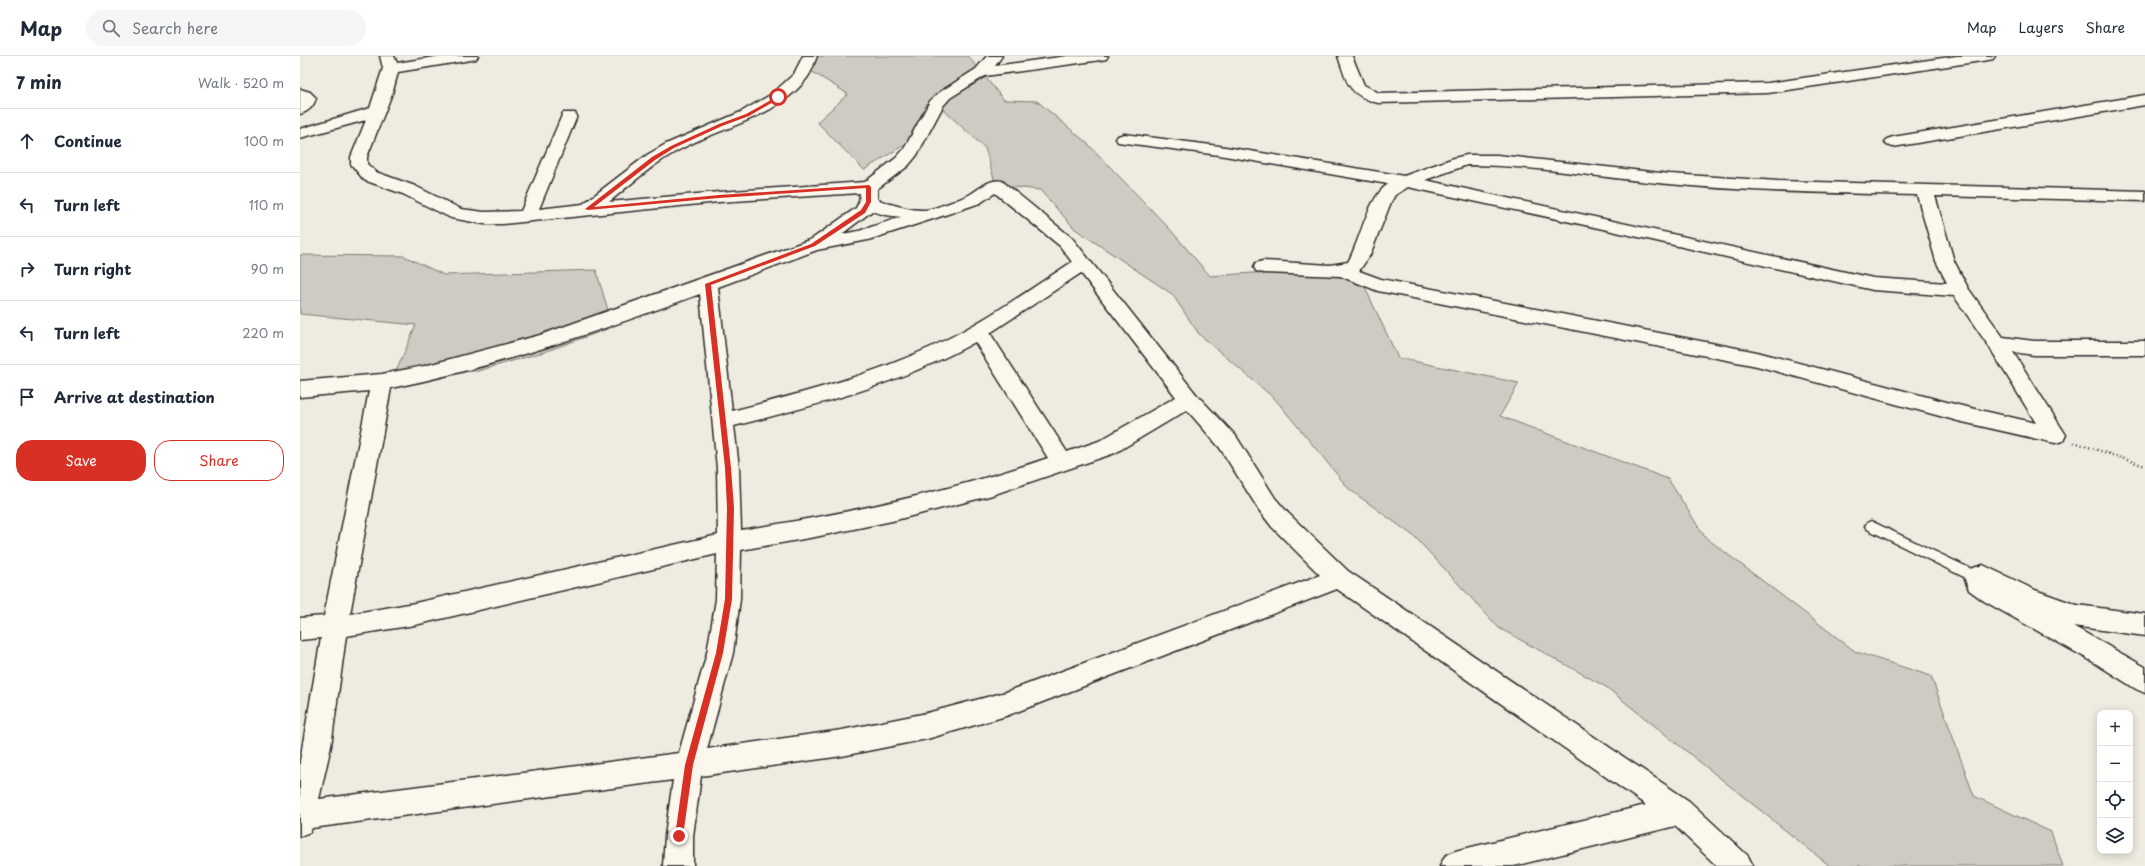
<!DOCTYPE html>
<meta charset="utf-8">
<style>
:root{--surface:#fff;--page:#f6f6f7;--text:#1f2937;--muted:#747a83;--line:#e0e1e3;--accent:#d93025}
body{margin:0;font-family:"Playpen Sans",sans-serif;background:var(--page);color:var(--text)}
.controls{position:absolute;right:12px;bottom:12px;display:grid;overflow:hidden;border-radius:8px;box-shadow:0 2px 10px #0003}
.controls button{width:36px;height:36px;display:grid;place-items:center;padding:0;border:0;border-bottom:1px solid var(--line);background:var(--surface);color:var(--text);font:20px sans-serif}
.stop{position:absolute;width:12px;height:12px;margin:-9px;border:3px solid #d93025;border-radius:50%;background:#fff}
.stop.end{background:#d93025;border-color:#fff;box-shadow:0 1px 4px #0008}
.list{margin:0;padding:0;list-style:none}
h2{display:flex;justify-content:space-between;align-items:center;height:52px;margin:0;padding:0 16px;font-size:17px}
h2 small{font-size:13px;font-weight:400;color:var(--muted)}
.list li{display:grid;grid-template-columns:26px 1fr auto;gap:12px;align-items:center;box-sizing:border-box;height:64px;padding:0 16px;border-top:1px solid var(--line)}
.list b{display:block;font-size:15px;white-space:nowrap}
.list em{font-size:13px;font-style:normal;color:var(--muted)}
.actions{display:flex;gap:8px;padding:12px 16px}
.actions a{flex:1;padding:9px 0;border:1px solid var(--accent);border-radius:16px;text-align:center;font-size:14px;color:var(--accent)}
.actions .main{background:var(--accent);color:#fff}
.icon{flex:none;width:22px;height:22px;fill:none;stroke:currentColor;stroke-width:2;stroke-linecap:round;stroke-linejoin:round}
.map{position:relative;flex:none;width:1845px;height:810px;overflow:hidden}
header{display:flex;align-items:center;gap:24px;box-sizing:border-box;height:56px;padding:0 20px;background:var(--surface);border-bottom:1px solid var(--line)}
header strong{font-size:19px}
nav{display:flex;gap:22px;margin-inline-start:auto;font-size:14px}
.search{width:280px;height:36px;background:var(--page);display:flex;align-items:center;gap:10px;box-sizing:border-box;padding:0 14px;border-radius:22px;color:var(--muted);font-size:15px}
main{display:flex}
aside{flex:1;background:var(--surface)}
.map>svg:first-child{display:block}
</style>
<header>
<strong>Map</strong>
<div class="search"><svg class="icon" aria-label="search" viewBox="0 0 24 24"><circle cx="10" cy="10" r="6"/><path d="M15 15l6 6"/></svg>Search here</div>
<nav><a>Map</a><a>Layers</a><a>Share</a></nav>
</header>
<main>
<aside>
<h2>7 min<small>Walk · 520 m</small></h2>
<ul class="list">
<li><svg class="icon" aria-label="ahead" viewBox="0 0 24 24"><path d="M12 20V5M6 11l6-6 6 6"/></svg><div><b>Continue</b></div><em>100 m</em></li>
<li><svg class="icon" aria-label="left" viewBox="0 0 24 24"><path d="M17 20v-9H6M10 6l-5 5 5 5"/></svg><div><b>Turn left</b></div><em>110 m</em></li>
<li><svg class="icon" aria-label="right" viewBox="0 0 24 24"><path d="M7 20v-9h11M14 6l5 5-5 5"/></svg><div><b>Turn right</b></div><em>90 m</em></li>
<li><svg class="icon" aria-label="left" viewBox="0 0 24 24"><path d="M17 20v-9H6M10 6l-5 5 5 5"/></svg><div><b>Turn left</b></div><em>220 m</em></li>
<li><svg class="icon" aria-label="arrive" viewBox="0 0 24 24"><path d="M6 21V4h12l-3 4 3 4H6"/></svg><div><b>Arrive at destination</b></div></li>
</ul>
<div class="actions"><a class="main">Save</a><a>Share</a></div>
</aside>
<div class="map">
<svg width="1845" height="810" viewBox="0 0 1845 810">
<rect width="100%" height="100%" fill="#eeebe0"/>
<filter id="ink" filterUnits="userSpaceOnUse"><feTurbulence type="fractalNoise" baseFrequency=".025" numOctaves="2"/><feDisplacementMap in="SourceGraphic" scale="8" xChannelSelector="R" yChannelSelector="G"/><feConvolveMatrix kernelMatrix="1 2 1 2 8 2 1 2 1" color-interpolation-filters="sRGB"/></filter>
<g filter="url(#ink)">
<path fill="#cecbc2" stroke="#7c7b76" d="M 510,0 L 668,0 L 704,44 L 737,45 L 787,87 L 868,171 L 910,220 L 1055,210 L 1098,302 L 1219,327 L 1200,360 L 1368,423 L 1405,481 L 1556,596 L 1631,620 L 1674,740 L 1751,776 L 1763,810 L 1530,810 L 1306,631 L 1199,572 L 1115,481 L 1049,433 L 975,343 L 899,278 L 872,238 L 775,173 L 740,134 L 696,129 L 685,92 L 637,48 L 620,79 L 564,114 L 517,66 L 548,38 L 506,12 Z
M 0,199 L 104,200 L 144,219 L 296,214 L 313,271 L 247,295 L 178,315 L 95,318 L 116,269 L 0,258 Z"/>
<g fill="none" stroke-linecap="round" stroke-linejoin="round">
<defs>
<path id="service" d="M 1571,465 L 1680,517 L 1682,521 L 1680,525 L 1676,526 L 1672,525 L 1567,473 L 1565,470 L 1567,467 Z"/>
<path id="minor" d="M 80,0 L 94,0 L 97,7 L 141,0 L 178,0 L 176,3 L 171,4 L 98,16 L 93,35 L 67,101 L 67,108 L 76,116 L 115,130 L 161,153 L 184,156 L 221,155 L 263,57 L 275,57 L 277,60 L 239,153 L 283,148 L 347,99 L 366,88 L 441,56 L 472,38 L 494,18 L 503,0 L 517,0 C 514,7 512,16 507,22 C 476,63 420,71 377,95 C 353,108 331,128 309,146 L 419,136 L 565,126 L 596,102 L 604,93 L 630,45 L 640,36 L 676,13 L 687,0 L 702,0 L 695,10 L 767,0 L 808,0 L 806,3 L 801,4 L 685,20 L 650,42 L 643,50 L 617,99 L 608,110 L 577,133 L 577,143 C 588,148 613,155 625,154 C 635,153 660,143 669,139 C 680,133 689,122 702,125 L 772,182 L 896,338 L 936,380 L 975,442 L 988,457 L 1048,515 L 1389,745 L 1448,800 L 1453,810 L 1417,810 L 1375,770 L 1214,810 L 1140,810 L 1145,800 L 1155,795 L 1346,749 L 1037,533 L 706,660 L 627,683 L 542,700 L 401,720 L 393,780 L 393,810 L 363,810 L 365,780 L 373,724 L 12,772 L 10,776 L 0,780 L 0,705 L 21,582 L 0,584 L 0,562 L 24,560 L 69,335 L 0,341 L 0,325 L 82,318 L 124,310 L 240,279 L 512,183 L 556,152 L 559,146 L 560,137 L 419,146 L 203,168 L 184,168 L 151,162 L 103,138 L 64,124 L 51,108 L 51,101 L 66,64 L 0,82 L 0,73 L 70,52 L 83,12 ZM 695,137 L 760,190 L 772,206 C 726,236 680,269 629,292 C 566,321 499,338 432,355 L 418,231 L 517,194 L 568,184 L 636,162 L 680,147 ZM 572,155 L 585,159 L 601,161 L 559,175 L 542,178 ZM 781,217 L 876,341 L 799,385 L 767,396 L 690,277 ZM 400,238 L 417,412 L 418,479 L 115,547 L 50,558 L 91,332 C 197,311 298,275 400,238 ZM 675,286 L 748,402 C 648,436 546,458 441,474 L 439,412 L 434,370 C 517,349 600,328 675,286 ZM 887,354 L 920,392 L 959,454 L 972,471 L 1020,519 L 706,636 L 627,657 L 542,674 L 407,693 L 433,597 L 440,543 L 441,494 L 515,481 L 592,465 L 689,440 L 815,397 ZM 417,498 L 416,543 L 407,597 L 379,697 L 19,743 L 31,690 L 46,580 L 115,569 Z
M 1038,0 L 1052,0 L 1064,29 L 1079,37 L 1468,27 L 1657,0 L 1695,0 L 1693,3 L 1688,4 L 1468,37 L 1078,47 C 1048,39 1047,27 1038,0 Z
M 0,33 L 10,36 L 16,42 C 14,50 8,56 0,58 Z
M 1845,39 L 1845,49 L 1593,91 L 1587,89 L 1585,86 L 1587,83 L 1593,81 Z
M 824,78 L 919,90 L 1104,120 L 1154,102 L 1167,99 L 1197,99 L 1370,118 L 1478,125 L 1845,135 L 1845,145 L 1635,140 L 1654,205 L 1668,232 L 1703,281 L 1734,285 L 1845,285 L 1845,299 L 1734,299 L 1713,296 L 1766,379 L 1763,385 L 1755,387 L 1658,365 L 1457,310 L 1078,235 L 1040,220 L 963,217 L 956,215 L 954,211 L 956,207 L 963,205 L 1030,209 L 1048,206 C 1061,183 1067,143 1088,128 L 919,99 L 818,86 L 816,83 L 818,80 ZM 1167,109 C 1234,109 1302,122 1369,128 C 1451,136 1534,137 1617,139 L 1636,205 L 1647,227 L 1573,222 L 1125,124 ZM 1108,131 L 1294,171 L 1573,234 L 1654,240 L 1690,292 L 1736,367 L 1658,349 L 1457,296 L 1081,223 L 1059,215 L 1070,199 L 1091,146 L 1095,139 Z
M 1683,509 L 1735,534 L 1777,549 L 1845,558 L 1845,580 L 1773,570 L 1845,611 L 1845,637 L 1836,633 L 1795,607 L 1684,545 L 1669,534 L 1664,521 L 1667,514 Z"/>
</defs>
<use href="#service" stroke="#2b2b2b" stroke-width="3"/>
<use href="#minor" stroke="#2b2b2b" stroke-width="3"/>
<path stroke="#2b2b2b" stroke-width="2.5" stroke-dasharray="1 3" stroke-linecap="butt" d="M 1774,386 L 1845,410"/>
<use href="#service" fill="#fbf7ec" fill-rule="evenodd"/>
<use href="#minor" fill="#fbf7ec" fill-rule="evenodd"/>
</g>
</g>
<path fill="#d93025" d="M 478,40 L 480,42 L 449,60 L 422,70 L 374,92 L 355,104 L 294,151 L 419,139 L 569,129 L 571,131 L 571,146 L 565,157 L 515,190 L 411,229 L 431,412 L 434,452 L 432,543 L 423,597 L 393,709 L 383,780 L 379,785 L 375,780 L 385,709 L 416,597 L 425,543 L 427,452 L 425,412 L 405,228 L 511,188 L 561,154 L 566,146 L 566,132 L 419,142 L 288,154 L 285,153 L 352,101 L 371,90 L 419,68 L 446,58 Z"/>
</svg>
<div class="controls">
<button>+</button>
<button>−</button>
<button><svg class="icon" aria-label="locate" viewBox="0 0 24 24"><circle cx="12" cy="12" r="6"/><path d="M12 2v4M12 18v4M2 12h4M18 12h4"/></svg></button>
<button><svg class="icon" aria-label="layers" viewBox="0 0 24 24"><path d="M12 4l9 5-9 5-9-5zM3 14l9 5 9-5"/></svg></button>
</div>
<div class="stop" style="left:478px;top:41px"></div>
<div class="stop end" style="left:379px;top:780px"></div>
</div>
</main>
